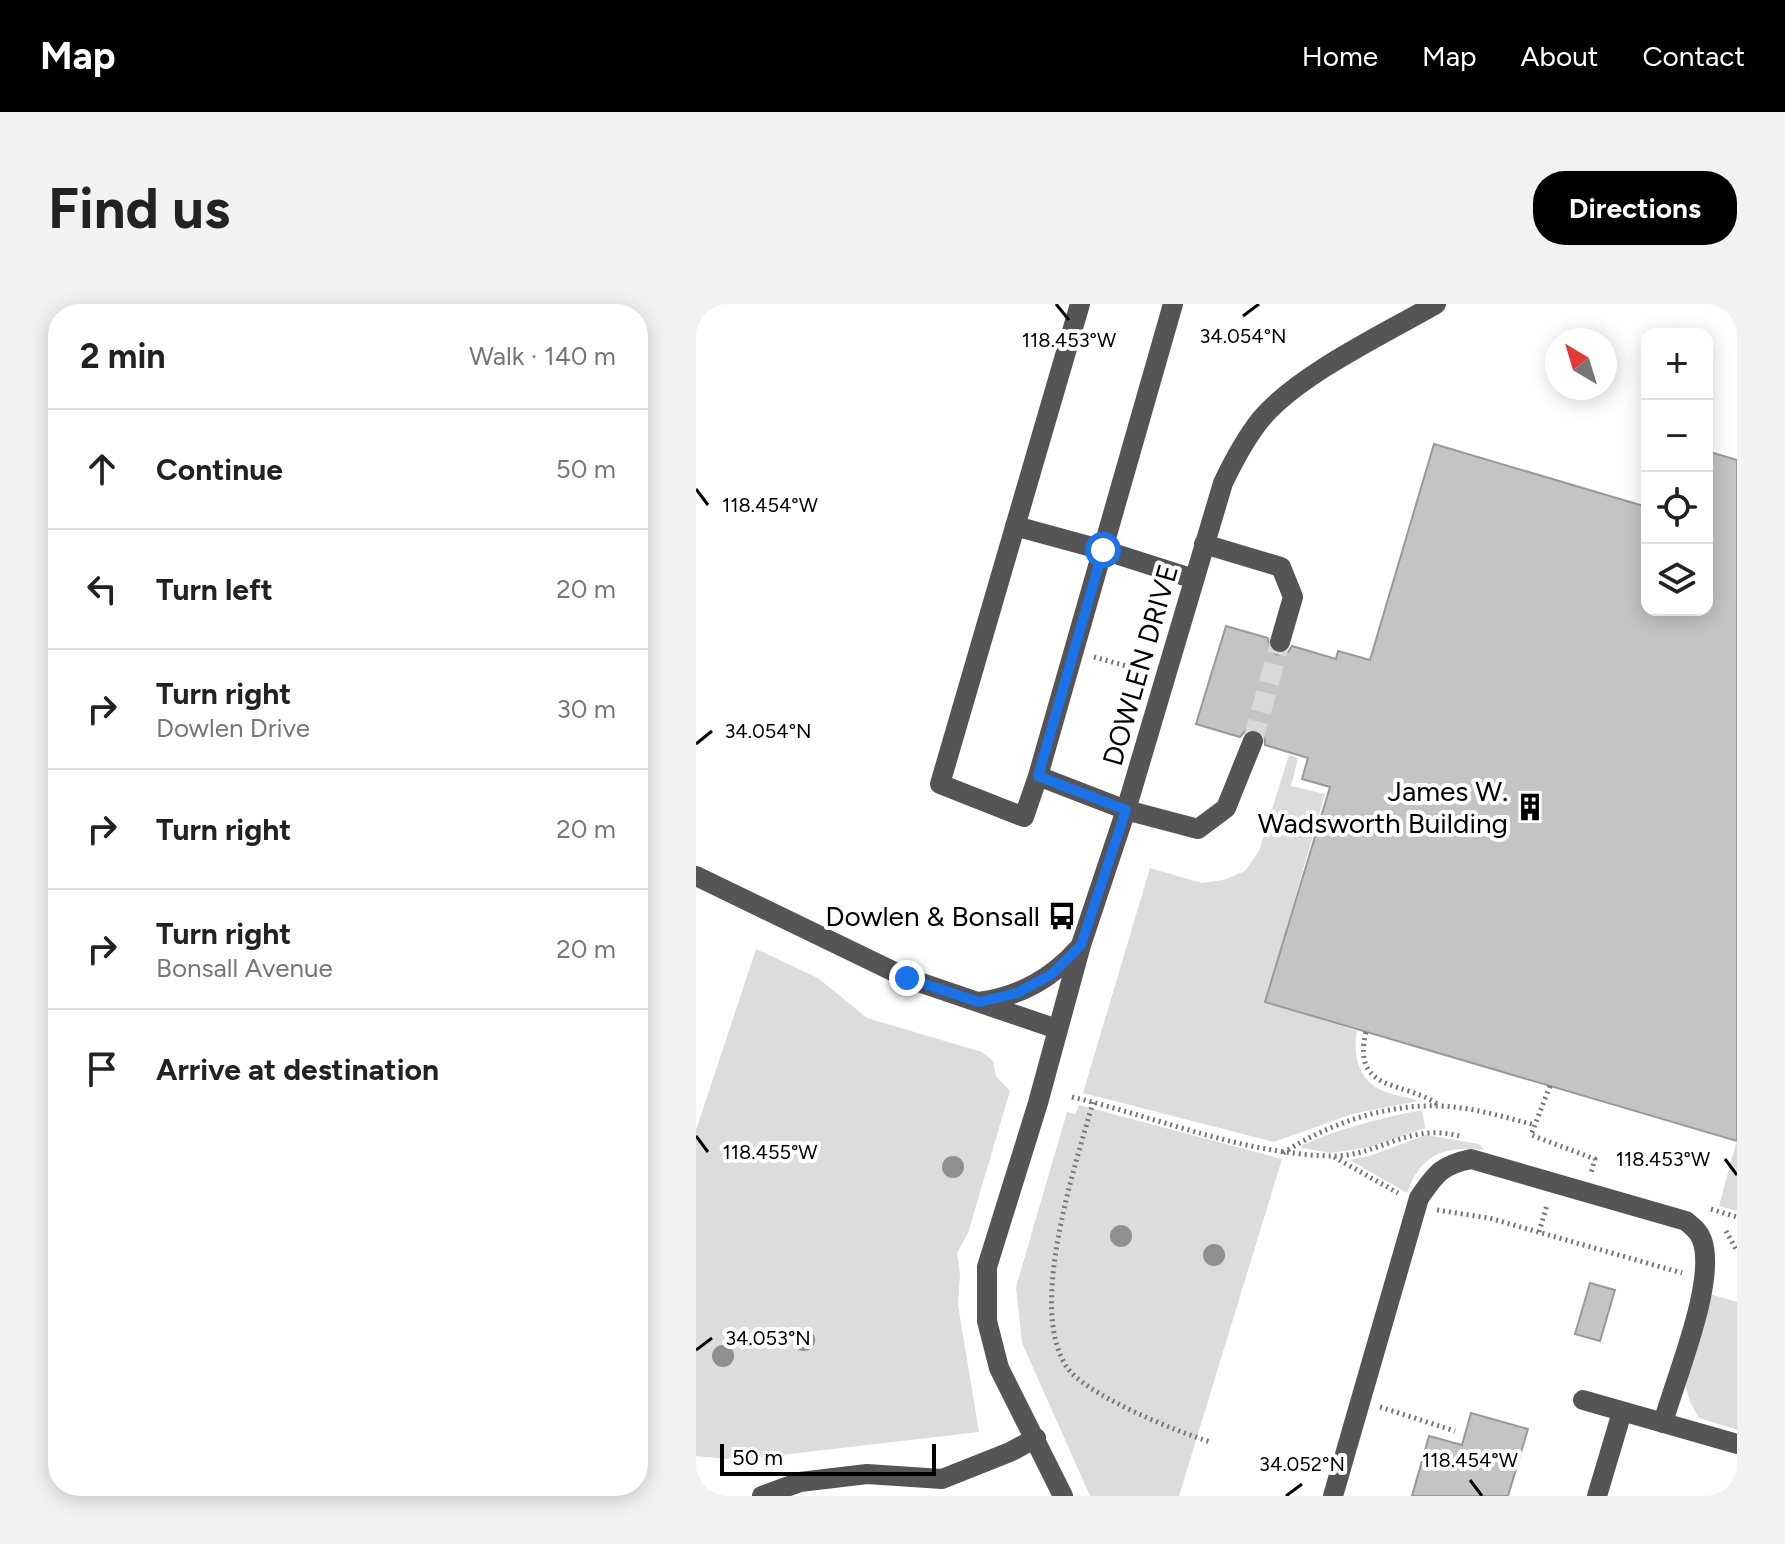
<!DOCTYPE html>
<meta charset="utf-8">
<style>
:root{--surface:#fff;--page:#f2f2f2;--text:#222;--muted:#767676;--line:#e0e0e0;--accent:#000}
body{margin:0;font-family:Figtree,sans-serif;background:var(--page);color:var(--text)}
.controls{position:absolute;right:24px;top:24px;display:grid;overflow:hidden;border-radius:16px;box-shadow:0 4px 20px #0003}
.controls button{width:72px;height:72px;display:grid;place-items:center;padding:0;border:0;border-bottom:2px solid var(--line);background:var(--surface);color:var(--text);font:40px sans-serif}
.compass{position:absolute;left:849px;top:24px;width:72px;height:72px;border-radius:50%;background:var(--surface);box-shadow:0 4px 20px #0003;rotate:322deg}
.scale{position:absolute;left:24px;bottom:20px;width:216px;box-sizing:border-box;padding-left:8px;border:4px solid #000;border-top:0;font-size:22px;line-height:28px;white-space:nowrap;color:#000;-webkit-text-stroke:6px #fff;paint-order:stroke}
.stop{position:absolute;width:24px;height:24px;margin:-18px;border:6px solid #1a73e8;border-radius:50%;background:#fff}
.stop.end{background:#1a73e8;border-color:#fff;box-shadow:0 2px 8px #0008}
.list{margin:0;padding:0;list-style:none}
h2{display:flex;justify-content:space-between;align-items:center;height:104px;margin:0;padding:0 32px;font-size:34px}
h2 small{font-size:26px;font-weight:400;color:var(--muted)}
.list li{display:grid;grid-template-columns:52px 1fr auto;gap:24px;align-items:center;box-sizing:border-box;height:120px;padding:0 32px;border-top:2px solid var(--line)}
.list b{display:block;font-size:30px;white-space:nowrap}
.list p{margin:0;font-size:26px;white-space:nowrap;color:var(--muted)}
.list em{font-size:26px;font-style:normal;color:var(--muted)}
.icon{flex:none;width:44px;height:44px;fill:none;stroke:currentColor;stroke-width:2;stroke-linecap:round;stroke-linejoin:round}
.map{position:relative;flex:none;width:1041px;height:1192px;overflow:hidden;border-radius:32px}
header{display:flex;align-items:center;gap:48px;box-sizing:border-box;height:112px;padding:0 40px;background:var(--accent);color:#fff}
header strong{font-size:38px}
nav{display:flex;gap:44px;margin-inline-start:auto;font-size:28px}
.intro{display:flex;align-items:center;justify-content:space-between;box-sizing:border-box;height:192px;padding:0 48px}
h1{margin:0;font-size:56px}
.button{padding:20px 36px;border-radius:32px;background:var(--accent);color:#fff;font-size:28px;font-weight:700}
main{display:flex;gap:48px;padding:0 48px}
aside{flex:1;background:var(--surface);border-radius:32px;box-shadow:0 4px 20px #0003}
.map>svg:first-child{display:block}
</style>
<header>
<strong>Map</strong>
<nav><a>Home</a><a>Map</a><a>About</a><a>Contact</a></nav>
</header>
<div class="intro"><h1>Find us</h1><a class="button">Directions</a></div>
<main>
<aside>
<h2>2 min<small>Walk · 140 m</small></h2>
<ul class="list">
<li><svg class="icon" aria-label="ahead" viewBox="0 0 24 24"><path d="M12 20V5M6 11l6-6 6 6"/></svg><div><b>Continue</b></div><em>50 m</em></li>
<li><svg class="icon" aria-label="left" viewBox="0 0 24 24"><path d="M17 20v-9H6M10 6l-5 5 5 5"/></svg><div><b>Turn left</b></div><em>20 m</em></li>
<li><svg class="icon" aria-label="right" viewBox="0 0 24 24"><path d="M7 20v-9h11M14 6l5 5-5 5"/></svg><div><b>Turn right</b><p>Dowlen Drive</p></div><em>30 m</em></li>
<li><svg class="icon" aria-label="right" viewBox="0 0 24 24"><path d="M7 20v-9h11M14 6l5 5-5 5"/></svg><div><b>Turn right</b></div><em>20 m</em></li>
<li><svg class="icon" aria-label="right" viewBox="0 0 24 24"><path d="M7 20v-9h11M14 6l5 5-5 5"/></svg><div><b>Turn right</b><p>Bonsall Avenue</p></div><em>20 m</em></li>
<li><svg class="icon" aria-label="arrive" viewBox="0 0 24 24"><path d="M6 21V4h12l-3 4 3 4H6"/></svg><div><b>Arrive at destination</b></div></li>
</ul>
</aside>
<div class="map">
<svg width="1041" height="1192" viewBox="0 0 1041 1192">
<rect width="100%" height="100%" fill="#fff"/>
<path fill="#dcdcdc" d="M 593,451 L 602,454 L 595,482 L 629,490 L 569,698 L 661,727 C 657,746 661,770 678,782 C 688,790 709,792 722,797 L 656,810 L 578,838 L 387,789 L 454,564 L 506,579 L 527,576 L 549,567 L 563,547 Z
M 60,645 L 122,674 L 171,714 L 286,748 L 297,757 L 300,772 L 314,787 L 272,929 L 261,949 L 264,970 L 262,1001 L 283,1128 L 42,1156 L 0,1152 L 0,826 Z
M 383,801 L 586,855 L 483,1192 L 394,1192 L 326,1039 L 320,983 L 371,808 L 379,810 Z
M 726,806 L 729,824 L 674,843 L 635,849 L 605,844 L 606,841 C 645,824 685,814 726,806 Z
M 730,831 L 783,840 L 788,846 C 749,841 724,851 711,889 L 654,856 L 673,852 Z
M 1040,839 L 1041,839 L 1041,907 L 1023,902 Z
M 1014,990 L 1041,998 L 1041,1126 L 1003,1114 L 994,1098 L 988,1077 Z"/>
<path fill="#c4c4c4" stroke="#999" stroke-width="2" d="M 738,140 L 951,203 L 951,306 L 1011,306 L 1011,147 L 1041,156 L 1041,837 L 569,698 L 634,483 L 606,475 L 612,454 L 569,441 L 568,430 L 563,425 L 550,426 L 544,433 L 500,420 L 530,322 L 572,334 L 574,346 L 581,351 L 592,348 L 596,342 L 640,355 L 642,347 L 674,356 Z
M 894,979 L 919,986 L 904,1037 L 879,1030 Z
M 775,1109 L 832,1125 L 812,1192 L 716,1192 L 733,1132 L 766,1141 Z"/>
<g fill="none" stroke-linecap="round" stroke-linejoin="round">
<path stroke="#d9d9d9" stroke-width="20" stroke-dasharray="20 10" stroke-linecap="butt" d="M 557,437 L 584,338"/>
<path stroke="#777" stroke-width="5" stroke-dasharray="2 4" stroke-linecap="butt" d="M 398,353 L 445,366
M 670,728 C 655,790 710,776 744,802
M 854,782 L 835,831 L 899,855 L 895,869
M 376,793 C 460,813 545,849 632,852 C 682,854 711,818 763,832
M 397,798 C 379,863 332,1002 370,1062 C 387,1090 481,1128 515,1138
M 587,849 C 632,820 689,800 743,802 C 776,803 808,813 839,821
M 638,853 L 702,889
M 1015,905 L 1041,913
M 741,906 L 793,914 L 986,969
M 1030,927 L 1041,947
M 843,928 L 851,901
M 684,1103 L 759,1127"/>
<path stroke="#555" stroke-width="20" d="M 384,0 L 244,480 L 328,513 L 342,472 L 477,0
M 319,222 L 407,246 L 498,275
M 508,240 L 585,263 L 597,293 L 584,338
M 342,472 L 430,506 L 502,525 L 530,504 L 557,437
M 0,572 L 211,674 L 361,725
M 283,698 C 324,692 355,675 383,644
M 887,1096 L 1041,1140
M 66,1192 L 104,1178 L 171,1170 L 246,1175 L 314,1148 L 340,1134
M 367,1192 L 303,1064 L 291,1017 L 291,963 L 342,799 L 385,641 L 430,506 L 527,179 C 538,156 549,135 565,115 C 603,70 688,30 740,0
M 637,1192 L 723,894 C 740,869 746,861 775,855 L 990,917 C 997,923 1003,927 1006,936 C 1021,977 979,1075 967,1119
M 901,1192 L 926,1108"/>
</g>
<g fill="#8f8f8f">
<circle cx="257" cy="863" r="11"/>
<circle cx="425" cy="932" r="11"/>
<circle cx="518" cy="951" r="11"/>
<circle cx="108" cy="1036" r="11"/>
<circle cx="27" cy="1052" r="11"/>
</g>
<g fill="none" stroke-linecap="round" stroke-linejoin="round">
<path stroke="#1a73e8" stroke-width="10" d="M 211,674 L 283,698 L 321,689 L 356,670 L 385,641 L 430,506 L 342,472 L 407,246"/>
</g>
<path fill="none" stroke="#000" stroke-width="3" d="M 360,0 L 373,16M 547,12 L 563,0M 0,185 L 12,201M 0,440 L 16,427M 0,832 L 12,848M 1029,855 L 1041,871M 0,1046 L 16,1034M 774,1176 L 786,1192M 590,1192 L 606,1180"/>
<defs>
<symbol id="building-bare" viewBox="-9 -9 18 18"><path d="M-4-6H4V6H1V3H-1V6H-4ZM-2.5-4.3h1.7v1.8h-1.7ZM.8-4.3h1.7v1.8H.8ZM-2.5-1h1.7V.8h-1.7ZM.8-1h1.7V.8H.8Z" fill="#000" stroke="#fff" stroke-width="2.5" paint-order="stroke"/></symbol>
<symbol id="bus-bare" viewBox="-9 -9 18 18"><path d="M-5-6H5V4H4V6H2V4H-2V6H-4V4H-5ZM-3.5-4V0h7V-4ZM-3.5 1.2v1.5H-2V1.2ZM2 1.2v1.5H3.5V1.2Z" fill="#000" stroke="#fff" stroke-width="2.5" paint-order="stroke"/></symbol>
</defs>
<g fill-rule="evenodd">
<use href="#building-bare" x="814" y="483" width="40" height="40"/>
<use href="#bus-bare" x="346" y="592" width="40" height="40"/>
</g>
<g text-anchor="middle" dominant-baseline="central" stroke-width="8" stroke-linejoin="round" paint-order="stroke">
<g font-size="28" fill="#000" stroke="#fff">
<text transform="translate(444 361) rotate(-74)">DOWLEN DRIVE</text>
</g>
<g font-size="28" fill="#000" stroke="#fff" text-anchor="end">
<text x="812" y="487">James W.<tspan x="812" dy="32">Wadsworth Building</tspan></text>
<text x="344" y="612">Dowlen &amp; Bonsall</text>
</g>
</g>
<g font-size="20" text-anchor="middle" fill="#000" stroke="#fff" stroke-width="8" stroke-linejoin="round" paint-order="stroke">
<text x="547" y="39">34.054°N</text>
<text x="373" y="43">118.453°W</text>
<text x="74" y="208">118.454°W</text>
<text x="72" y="434">34.054°N</text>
<text x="74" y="855">118.455°W</text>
<text x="967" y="862">118.453°W</text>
<text x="72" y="1041">34.053°N</text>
<text x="774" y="1163">118.454°W</text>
<text x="606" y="1167">34.052°N</text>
</g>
</svg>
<div class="controls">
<button>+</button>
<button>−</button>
<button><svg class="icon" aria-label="locate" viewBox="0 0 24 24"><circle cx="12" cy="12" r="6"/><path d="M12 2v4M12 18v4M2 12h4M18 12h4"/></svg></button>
<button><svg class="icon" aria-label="layers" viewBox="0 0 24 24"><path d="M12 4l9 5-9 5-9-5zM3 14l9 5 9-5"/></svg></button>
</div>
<svg class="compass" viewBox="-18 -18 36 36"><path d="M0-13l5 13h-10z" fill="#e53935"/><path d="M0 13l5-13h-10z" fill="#767676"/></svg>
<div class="scale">50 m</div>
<div class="stop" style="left:407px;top:246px"></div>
<div class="stop end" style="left:211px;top:674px"></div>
</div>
</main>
